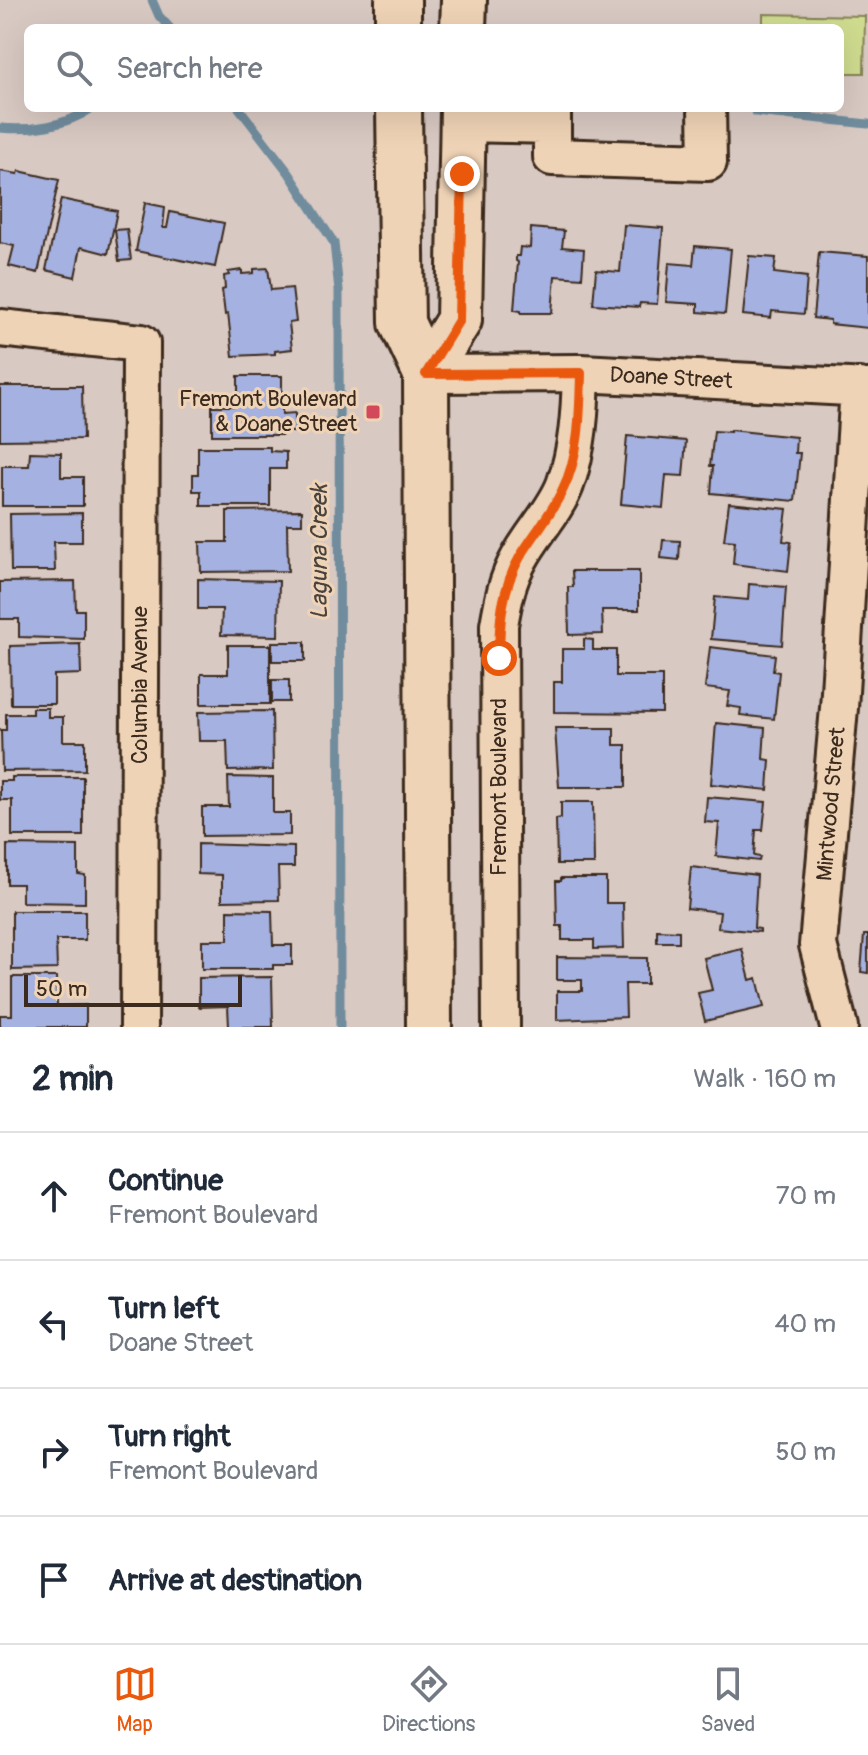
<!DOCTYPE html>
<meta charset="utf-8">
<style>
:root{--surface:#fff;--page:#f6f6f7;--text:#1f2937;--muted:#747a83;--line:#e0e1e3;--accent:#ea580c}
body{margin:0;font-family:Pangolin,sans-serif;background:var(--page);color:var(--text)}
.scale{position:absolute;left:24px;bottom:20px;width:218px;box-sizing:border-box;padding-left:8px;border:4px solid #3b2a1e;border-top:0;font-size:22px;line-height:28px;white-space:nowrap;color:#3b2a1e;-webkit-text-stroke:6px #efd3b6;paint-order:stroke}
.stop{position:absolute;width:24px;height:24px;margin:-18px;border:6px solid #ea580c;border-radius:50%;background:#fff}
.stop.end{background:#ea580c;border-color:#fff;box-shadow:0 2px 8px #0008}
.list{margin:0;padding:0;list-style:none}
h2{display:flex;justify-content:space-between;align-items:center;height:104px;margin:0;padding:0 32px;font-size:34px}
h2 small{font-size:26px;font-weight:400;color:var(--muted)}
.list li{display:grid;grid-template-columns:52px 1fr auto;gap:24px;align-items:center;box-sizing:border-box;height:128px;padding:0 32px;border-top:2px solid var(--line)}
.list b{display:block;font-size:30px;white-space:nowrap}
.list p{margin:0;font-size:26px;white-space:nowrap;color:var(--muted)}
.list em{font-size:26px;font-style:normal;color:var(--muted)}
.icon{flex:none;width:44px;height:44px;fill:none;stroke:currentColor;stroke-width:2;stroke-linecap:round;stroke-linejoin:round}
.map{position:relative;flex:none;width:868px;height:1027px;overflow:hidden}
.search{position:absolute;background:var(--surface);box-shadow:0 8px 32px #0002;left:24px;right:24px;top:24px;height:88px;display:flex;align-items:center;gap:20px;box-sizing:border-box;padding:0 28px;border-radius:12px;color:var(--muted);font-size:30px}
.sheet{height:616px;background:var(--surface)}
nav{display:flex;justify-content:space-around;align-items:center;box-sizing:border-box;height:112px;border-top:2px solid var(--line);background:var(--surface);font-size:22px;color:var(--muted)}
nav a{display:grid;justify-items:center;gap:4px}
nav .on{color:var(--accent)}
.map>svg:first-child{display:block}
</style>
<div class="map">
<svg width="868" height="1027" viewBox="0 0 868 1027">
<rect width="100%" height="100%" fill="#d9c9c3"/>
<filter id="ink" filterUnits="userSpaceOnUse"><feTurbulence type="fractalNoise" baseFrequency=".0125" numOctaves="2"/><feDisplacementMap in="SourceGraphic" scale="16" xChannelSelector="R" yChannelSelector="G"/><feConvolveMatrix kernelMatrix="1 2 1 2 8 2 1 2 1" color-interpolation-filters="sRGB"/></filter>
<g filter="url(#ink)">
<path fill="#cfdc8f" stroke="#858356" stroke-width="2" d="M 763,14 L 865,16 L 864,73 L 840,73 L 840,28 L 763,28 Z"/>
<g fill="none" stroke-linecap="round" stroke-linejoin="round">
<path stroke="#6f8c9d" stroke-width="9" d="M 152,0 L 159,16 L 170,28
M 239,108 L 289,173 L 334,243 L 339,290 L 340,1027
M 756,112 L 868,124
M 0,128 C 31,131 66,126 92,108"/>
</g>
<path fill="#a5b1e1" stroke="#3b2a1e" stroke-width="2" d="M 0,171 L 18,174 L 19,171 L 59,180 L 38,273 L 9,266 L 14,246 L 0,243 Z
M 61,199 L 117,211 L 108,254 L 81,247 L 75,277 L 46,270 Z
M 145,203 L 165,207 L 163,228 L 167,228 L 170,212 L 224,223 L 215,267 L 136,251 Z
M 624,225 L 663,228 L 657,304 L 640,303 L 639,307 L 593,304 L 596,270 L 620,272 Z
M 531,228 L 564,231 L 562,247 L 584,249 L 582,278 L 555,276 L 552,313 L 521,313 L 521,311 L 514,310 L 518,262 L 516,261 L 516,256 L 519,256 L 520,247 L 530,248 Z
M 127,229 L 131,260 L 119,261 L 115,230 Z
M 695,246 L 731,249 L 725,314 L 698,312 L 698,304 L 666,302 L 669,263 L 693,265 Z
M 819,252 L 868,256 L 868,328 L 830,324 L 830,320 L 813,318 Z
M 749,256 L 776,258 L 774,273 L 807,277 L 804,314 L 772,311 L 771,318 L 743,315 Z
M 268,268 L 271,290 L 292,288 L 296,322 L 289,323 L 292,349 L 275,351 L 275,354 L 233,356 L 228,314 L 225,315 L 222,290 L 225,289 L 224,276 L 229,275 L 228,272 L 242,270 L 242,274 L 254,273 L 254,269 Z
M 238,376 L 282,376 L 282,414 L 295,413 L 295,432 L 282,432 L 282,435 L 212,435 L 212,406 L 238,406 Z
M 0,386 L 82,386 L 83,439 L 0,440 Z
M 730,430 L 796,437 L 795,453 L 800,453 L 795,501 L 711,493 L 713,466 L 710,466 L 714,431 L 730,432 Z
M 627,436 L 686,441 L 683,476 L 666,475 L 663,508 L 621,504 Z
M 198,447 L 270,447 L 270,451 L 286,452 L 286,469 L 270,469 L 270,506 L 201,506 L 201,491 L 193,491 L 193,474 L 198,474 Z
M 30,452 L 61,453 L 61,477 L 83,477 L 83,506 L 2,506 L 2,466 L 29,466 Z
M 729,503 L 787,509 L 783,541 L 791,542 L 788,571 L 733,564 L 735,541 L 724,540 Z
M 302,510 L 302,524 L 287,524 L 288,571 L 201,572 L 200,542 L 227,542 L 227,511 Z
M 82,513 L 82,542 L 54,542 L 55,571 L 11,571 L 10,514 Z
M 663,540 L 680,541 L 679,560 L 661,558 Z
M 572,571 L 639,571 L 639,610 L 602,610 L 603,634 L 569,635 L 568,587 L 573,587 Z
M 198,579 L 279,581 L 278,636 L 221,635 L 222,609 L 198,609 Z
M 75,581 L 76,610 L 84,610 L 84,639 L 19,637 L 19,619 L 0,619 L 0,582 Z
M 749,584 L 786,587 L 782,645 L 711,639 L 715,597 L 748,600 Z
M 584,639 L 593,640 L 593,650 L 616,650 L 616,676 L 662,676 L 662,713 L 554,712 L 554,682 L 562,682 L 562,649 L 584,649 Z
M 272,642 L 305,642 L 305,661 L 272,661 Z
M 80,644 L 81,674 L 54,675 L 54,704 L 11,704 L 10,646 Z
M 228,645 L 270,645 L 270,704 L 201,704 L 201,674 L 228,674 Z
M 710,647 L 775,655 L 773,671 L 779,672 L 774,719 L 740,715 L 741,708 L 727,706 L 730,691 L 705,688 Z
M 272,680 L 289,680 L 289,702 L 272,702 Z
M 32,708 L 48,708 L 48,717 L 63,717 L 63,741 L 85,741 L 85,770 L 2,771 L 1,730 L 6,730 L 6,714 L 32,714 Z
M 272,711 L 273,770 L 228,771 L 227,741 L 199,741 L 198,712 Z
M 716,723 L 765,728 L 763,759 L 770,760 L 768,790 L 711,784 Z
M 555,728 L 614,728 L 614,745 L 626,745 L 626,787 L 559,787 Z
M 12,777 L 83,777 L 83,836 L 12,836 L 12,800 L 0,800 L 0,781 L 12,781 Z
M 228,777 L 273,778 L 273,813 L 290,813 L 290,835 L 202,836 L 202,807 L 229,807 Z
M 707,797 L 766,802 L 763,830 L 756,830 L 754,856 L 760,857 L 759,861 L 716,856 L 719,823 L 705,822 Z
M 561,802 L 593,802 L 594,864 L 557,864 L 556,819 L 561,818 Z
M 198,844 L 294,847 L 294,867 L 278,867 L 279,900 L 222,901 L 222,875 L 198,874 Z
M 7,845 L 78,846 L 78,874 L 85,875 L 85,903 L 22,902 L 22,884 L 7,884 Z
M 691,867 L 757,875 L 754,928 L 760,929 L 760,932 L 718,928 L 720,912 L 687,908 Z
M 561,878 L 606,878 L 606,903 L 623,903 L 624,948 L 594,949 L 594,940 L 562,940 L 562,926 L 557,926 L 556,881 L 561,881 Z
M 228,910 L 272,911 L 273,945 L 292,945 L 292,965 L 273,965 L 273,969 L 202,969 L 202,940 L 228,940 Z
M 12,911 L 85,911 L 85,940 L 56,940 L 57,969 L 12,970 Z
M 657,930 L 679,931 L 679,942 L 657,942 Z
M 864,935 L 868,935 L 868,973 L 861,972 Z
M 742,949 L 750,980 L 757,978 L 764,1007 L 705,1021 L 698,993 L 712,990 L 704,958 Z
M 557,957 L 647,958 L 647,984 L 625,984 L 626,1017 L 557,1020 L 557,991 L 582,991 L 582,980 L 557,980 Z
M 12,977 L 56,977 L 57,1006 L 86,1005 L 86,1027 L 0,1027 L 0,1015 L 12,1015 Z
M 272,977 L 273,1027 L 229,1027 L 228,1006 L 199,1007 L 199,978 Z"/>
<g fill="none" stroke-linecap="round" stroke-linejoin="round">
<defs>
<path id="minor" d="M 552,108 L 552,157 L 708,162 L 707,108
M 462,123 L 552,125
M 0,328 L 141,343 L 139,1027
M 426,374 L 581,373 L 868,388
M 501,1027 L 499,625 C 503,602 507,580 519,559 C 532,534 555,511 565,485 C 578,449 580,411 581,373
M 839,1027 L 818,945 L 839,708 L 859,387"/>
<path id="major" d="M 398,0 L 398,28
M 463,28 L 464,0
M 399,108 L 402,323 L 426,374 L 429,1027
M 426,374 L 459,320 L 463,108"/>
</defs>
<use href="#minor" stroke="#3b2a1e" stroke-width="42"/>
<use href="#major" stroke="#3b2a1e" stroke-width="50"/>
<use href="#minor" stroke="#efd3b6" stroke-width="36"/>
<use href="#major" stroke="#efd3b6" stroke-width="44"/>
</g>
</g>
<g fill="none" stroke-linecap="round" stroke-linejoin="round" filter="url(#ink)">
<path stroke="#ea580c" stroke-width="10" d="M 462,174 L 459,320 L 426,374 L 581,373 C 580,411 580,455 563,489 C 552,513 534,534 520,557 C 502,588 499,623 499,658"/>
</g>
<rect fill="#d1495b" stroke="#efd3b6" stroke-width="3" x="365" y="404" width="16" height="16" rx="4"/>
<g text-anchor="middle" dominant-baseline="central" stroke-width="6" stroke-linejoin="round" paint-order="stroke">
<g font-size="22" fill="#3b2a1e" stroke="#efd3b6">
<text transform="translate(671 378) rotate(3)">Doane Street</text>
<text transform="translate(140 685) rotate(-90)">Columbia Avenue</text>
<text transform="translate(499 787) rotate(-90)">Fremont Boulevard</text>
<text transform="translate(831 804) rotate(-85)">Mintwood Street</text>
</g>
<g font-size="22" fill="#3b2a1e" stroke="#efd3b6" text-anchor="end">
<text x="357" y="399">Fremont Boulevard<tspan x="357" dy="25">&amp; Doane Street</tspan></text>
</g>
<g font-size="24" font-style="italic" fill="#48433e" stroke="#efd3b6">
<text transform="translate(319 552) rotate(-90)">Laguna Creek</text>
</g>
</g>
</svg>
<div class="scale">50 m</div>
<div class="stop" style="left:499px;top:658px"></div>
<div class="stop end" style="left:462px;top:174px"></div>
<div class="search"><svg class="icon" aria-label="search" viewBox="0 0 24 24"><circle cx="10" cy="10" r="6"/><path d="M15 15l6 6"/></svg>Search here</div>
</div>
<section class="sheet">
<h2>2 min<small>Walk · 160 m</small></h2>
<ul class="list">
<li><svg class="icon" aria-label="ahead" viewBox="0 0 24 24"><path d="M12 20V5M6 11l6-6 6 6"/></svg><div><b>Continue</b><p>Fremont Boulevard</p></div><em>70 m</em></li>
<li><svg class="icon" aria-label="left" viewBox="0 0 24 24"><path d="M17 20v-9H6M10 6l-5 5 5 5"/></svg><div><b>Turn left</b><p>Doane Street</p></div><em>40 m</em></li>
<li><svg class="icon" aria-label="right" viewBox="0 0 24 24"><path d="M7 20v-9h11M14 6l5 5-5 5"/></svg><div><b>Turn right</b><p>Fremont Boulevard</p></div><em>50 m</em></li>
<li><svg class="icon" aria-label="arrive" viewBox="0 0 24 24"><path d="M6 21V4h12l-3 4 3 4H6"/></svg><div><b>Arrive at destination</b></div></li>
</ul>
</section>
<nav>
<a class="on"><svg class="icon" aria-label="map" viewBox="0 0 24 24"><path d="M3 6l6-2 6 2 6-2v14l-6 2-6-2-6 2zM9 4v14M15 6v14"/></svg>Map</a>
<a><svg class="icon" aria-label="directions" viewBox="0 0 24 24"><path d="M12 3l9 9-9 9-9-9zM9 14v-3h6M13 9l2 2-2 2"/></svg>Directions</a>
<a><svg class="icon" aria-label="saved" viewBox="0 0 24 24"><path d="M7 4h10v16l-5-4-5 4z"/></svg>Saved</a>
</nav>
